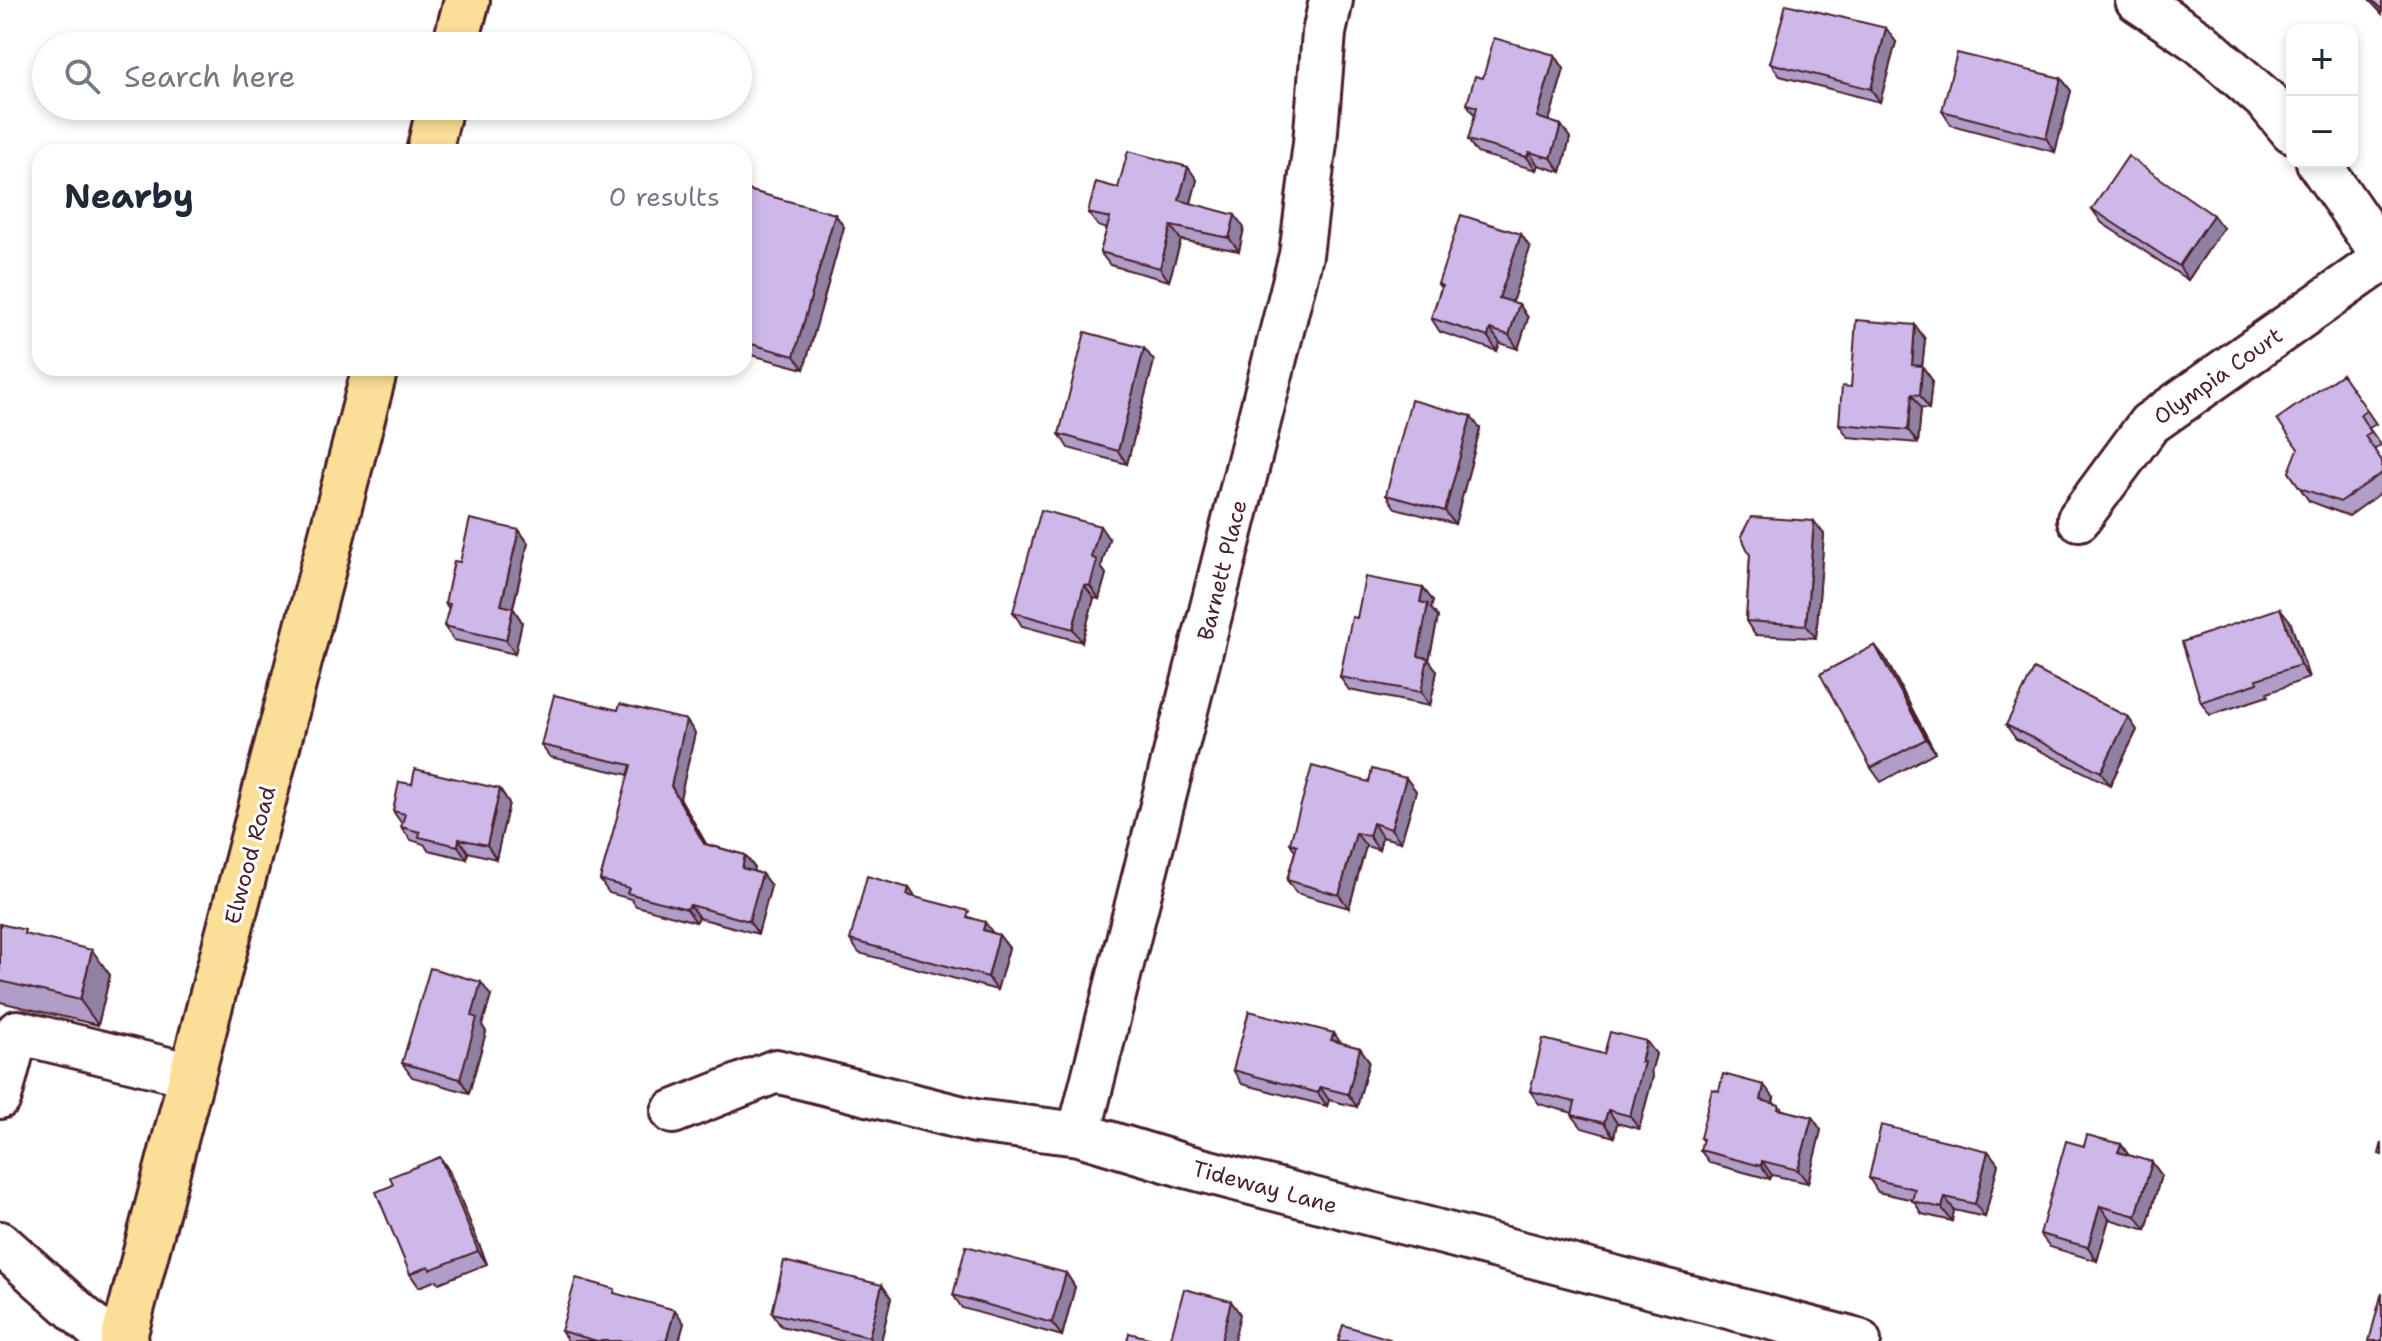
<!DOCTYPE html>
<meta charset="utf-8">
<style>
:root{--surface:#fff;--page:#f2f2f3;--text:#1f2937;--muted:#747a83;--line:#e0e1e3}
body{margin:0;font-family:"Shantell Sans",sans-serif;background:var(--page);color:var(--text)}
.controls{position:absolute;right:24px;top:24px;display:grid;overflow:hidden;border-radius:16px;box-shadow:0 4px 12px #0003}
.controls button{width:72px;height:72px;display:grid;place-items:center;padding:0;border:0;border-bottom:2px solid var(--line);background:var(--surface);color:var(--text);font:40px sans-serif}
.list{margin:0;padding:0;list-style:none}
h2{display:flex;justify-content:space-between;align-items:center;height:104px;margin:0;padding:0 32px;font-size:34px}
h2 small{font-size:26px;font-weight:400;color:var(--muted)}
.icon{flex:none;width:44px;height:44px;fill:none;stroke:currentColor;stroke-width:2;stroke-linecap:round;stroke-linejoin:round}
.map{position:relative;flex:none;width:2382px;height:1341px;overflow:hidden}
.search{position:absolute;background:var(--surface);box-shadow:0 4px 12px #0003;left:32px;top:32px;width:720px;height:88px;display:flex;align-items:center;gap:20px;box-sizing:border-box;padding:0 28px;border-radius:44px;color:var(--muted);font-size:30px}
.panel{position:absolute;background:var(--surface);box-shadow:0 4px 12px #0003;left:32px;top:144px;width:720px;height:232px;border-radius:24px}
.map>svg:first-child{display:block}
</style>
<div class="map">
<svg width="2382" height="1341" viewBox="0 0 2382 1341">
<rect width="100%" height="100%" fill="#fff"/>
<filter id="ink" filterUnits="userSpaceOnUse"><feTurbulence type="fractalNoise" baseFrequency=".0125" numOctaves="2"/><feDisplacementMap in="SourceGraphic" scale="16" xChannelSelector="R" yChannelSelector="G"/><feConvolveMatrix kernelMatrix="1 2 1 2 8 2 1 2 1" color-interpolation-filters="sRGB"/></filter>
<g filter="url(#ink)">
<g fill="none" stroke-linecap="round" stroke-linejoin="round">
<defs>
<path id="minor" d="M 2137,0 L 2201,43 L 2267,101 L 2292,131
M 2318,162 L 2382,255
M 2079,519 L 2149,424 L 2382,260
M 0,1097 L 17,1032 L 192,1075
M 673,1112 L 776,1071 L 975,1121 L 1079,1134 L 1182,1165 L 1859,1341
M 1079,1134 L 1301,255 L 1315,143 L 1324,33 L 1331,0
M 0,1243 L 110,1341"/>
<path id="major" d="M 455,46 L 467,0
M 429,152 L 440,106
M 123,1341 L 375,368"/>
</defs>
<use href="#minor" stroke="#4a1f2b" stroke-width="48"/>
<use href="#major" stroke="#4a1f2b" stroke-width="50"/>
<use href="#minor" stroke="#fff" stroke-width="42"/>
<use href="#major" stroke="#fbdf96" stroke-width="44"/>
</g>
<path fill="#b09ec8" stroke="#4a1f2b" stroke-width="2" d="M 2369,0 L 2382,0 L 2382,14 Z
M 1896,42 L 1880,102 L 1780,76 L 1770,63 Z
M 1555,55 L 1564,69 L 1549,121 L 1561,125 L 1570,138 L 1561,172 L 1538,165 L 1536,170 L 1477,153 L 1468,140 L 1475,116 L 1467,104 L 1483,78 Z
M 2061,78 L 2071,91 L 2055,152 L 1951,125 L 1942,111 Z
M 1197,180 L 1191,203 L 1244,228 L 1239,251 L 1181,240 L 1169,281 L 1110,265 L 1100,252 L 1107,229 L 1098,226 L 1088,213 L 1118,188 Z
M 744,189 L 835,214 L 844,227 L 804,369 L 744,353 Z
M 2092,209 L 2223,228 L 2188,280 L 2102,223 Z
M 1521,234 L 1530,248 L 1512,302 L 1519,304 L 1528,318 L 1518,349 L 1500,343 L 1497,351 L 1440,332 L 1431,318 L 1441,288 L 1438,284 Z
M 1915,325 L 1925,339 L 1922,366 L 1932,380 L 1929,409 L 1921,408 L 1918,443 L 1848,437 L 1839,424 L 1851,387 Z
M 1144,348 L 1154,361 L 1127,464 L 1068,448 L 1059,434 Z
M 2342,374 L 2376,424 L 2369,428 L 2381,445 L 2374,450 L 2382,461 L 2382,492 L 2349,516 L 2309,501 L 2289,472 Z
M 1480,429 L 1455,524 L 1395,508 L 1386,495 Z
M 519,530 L 528,543 L 513,608 L 522,622 L 515,654 L 454,640 L 444,626 L 449,609 L 445,603 L 460,562 Z
M 1824,534 L 1816,638 L 1755,635 L 1746,621 L 1750,555 Z
M 1109,539 L 1101,567 L 1106,574 L 1099,599 L 1094,598 L 1082,642 L 1022,626 L 1013,612 Z
M 1423,588 L 1433,601 L 1431,608 L 1438,617 L 1429,660 L 1437,671 L 1430,706 L 1349,690 L 1340,677 L 1357,618 Z
M 2290,621 L 2309,678 L 2267,693 L 2268,696 L 2210,715 L 2201,702 Z
M 1885,658 L 1935,752 L 1881,782 L 1871,768 Z
M 618,710 L 686,720 L 695,733 L 680,798 L 706,844 L 745,855 L 754,867 L 753,871 L 762,874 L 771,886 L 758,934 L 699,918 L 696,922 L 636,906 L 631,899 L 609,893 L 600,880 L 629,775 L 550,757 L 541,745 Z
M 2128,717 L 2137,730 L 2110,785 L 2016,739 L 2006,725 Z
M 1406,778 L 1416,791 L 1401,842 L 1382,837 L 1379,850 L 1366,846 L 1349,908 L 1296,893 L 1287,880 L 1295,851 L 1290,843 L 1369,782 Z
M 412,784 L 500,789 L 509,803 L 496,859 L 468,852 L 467,859 L 428,850 L 424,844 L 411,840 L 401,827 L 402,824 L 393,811 Z
M 909,888 L 915,897 L 974,919 L 993,933 L 999,935 L 1009,948 L 997,990 L 859,953 L 850,940 Z
M 0,924 L 110,975 L 98,1025 L 0,1002 Z
M 491,996 L 482,1025 L 486,1032 L 469,1093 L 412,1077 L 402,1063 Z
M 1646,1041 L 1656,1054 L 1651,1072 L 1653,1076 L 1639,1129 L 1617,1123 L 1614,1137 L 1582,1128 L 1572,1115 L 1573,1113 L 1539,1104 L 1530,1091 L 1604,1054 Z
M 1340,1043 L 1360,1048 L 1369,1061 L 1357,1107 L 1329,1100 L 1327,1106 L 1242,1084 L 1233,1070 Z
M 1774,1098 L 1773,1103 L 1779,1105 L 1783,1110 L 1812,1117 L 1821,1130 L 1808,1183 L 1772,1175 L 1770,1179 L 1710,1163 L 1700,1150 L 1703,1141 L 1700,1138 Z
M 2121,1144 L 2128,1155 L 2152,1162 L 2161,1175 L 2146,1230 L 2109,1219 L 2097,1261 L 2050,1247 L 2040,1234 L 2084,1146 Z
M 1988,1151 L 1998,1164 L 1985,1217 L 1954,1210 L 1952,1221 L 1922,1214 L 1913,1200 L 1878,1192 L 1869,1178 Z
M 440,1157 L 449,1171 L 487,1264 L 439,1283 L 437,1280 L 419,1287 L 410,1274 L 393,1185 Z
M 1066,1273 L 1075,1287 L 1062,1336 L 962,1308 L 953,1295 Z
M 882,1285 L 891,1298 L 881,1341 L 842,1341 L 781,1326 L 772,1313 Z
M 684,1323 L 679,1341 L 568,1341 L 561,1331 Z"/>
<path fill="#9081a3" stroke="#4a1f2b" stroke-width="2" d="M 1886,28 L 1896,42 L 1880,102 L 1871,89 Z
M 1555,55 L 1564,69 L 1546,131 L 1537,117 Z
M 2061,78 L 2071,91 L 2055,152 L 2046,138 Z
M 1561,125 L 1570,138 L 1561,172 L 1551,158 Z
M 1529,152 L 1538,165 L 1536,170 L 1527,157 Z
M 1188,167 L 1197,180 L 1188,213 L 1179,200 Z
M 835,214 L 844,227 L 804,369 L 794,356 Z
M 1235,215 L 1244,228 L 1239,251 L 1229,238 Z
M 2213,215 L 2223,228 L 2188,280 L 2179,266 Z
M 1171,226 L 1181,240 L 1169,281 L 1160,268 Z
M 1521,234 L 1530,248 L 1509,311 L 1499,298 Z
M 1519,304 L 1528,318 L 1518,349 L 1509,335 Z
M 1915,325 L 1925,339 L 1921,379 L 1912,365 Z
M 1490,329 L 1500,343 L 1497,351 L 1488,337 Z
M 1144,348 L 1154,361 L 1127,464 L 1118,451 Z
M 1922,366 L 1932,380 L 1929,409 L 1920,395 Z
M 1912,394 L 1921,408 L 1918,443 L 1908,430 Z
M 1471,416 L 1480,429 L 1455,524 L 1445,511 Z
M 1814,521 L 1824,534 L 1816,638 L 1806,625 Z
M 1100,526 L 1109,539 L 1101,567 L 1106,574 L 1099,599 L 1090,586 L 1091,557 Z
M 519,530 L 528,543 L 510,619 L 501,605 Z
M 1084,585 L 1094,598 L 1082,642 L 1073,629 Z
M 1423,588 L 1433,601 L 1431,608 L 1438,617 L 1429,660 L 1437,671 L 1430,706 L 1421,692 L 1418,656 L 1420,602 Z
M 513,608 L 522,622 L 515,654 L 506,640 Z
M 2280,608 L 2290,621 L 2309,678 L 2300,665 Z
M 1875,645 L 1885,658 L 1935,752 L 1926,739 Z
M 2128,717 L 2137,730 L 2110,785 L 2101,772 Z
M 686,720 L 695,733 L 680,798 L 713,856 L 704,844 L 671,786 Z
M 1406,778 L 1416,791 L 1401,842 L 1391,829 Z
M 500,789 L 509,803 L 496,859 L 487,845 Z
M 1373,823 L 1382,837 L 1379,850 L 1369,836 Z
M 1356,833 L 1366,846 L 1349,908 L 1339,895 Z
M 459,839 L 468,852 L 467,859 L 458,846 Z
M 745,855 L 754,867 L 751,881 L 742,868 Z
M 762,874 L 771,886 L 758,934 L 749,921 Z
M 909,888 L 918,901 L 907,895 Z
M 690,905 L 699,918 L 696,922 L 687,909 Z
M 985,922 L 995,936 L 983,930 Z
M 999,935 L 1009,948 L 997,990 L 988,977 Z
M 92,950 L 110,975 L 98,1025 L 80,1000 Z
M 481,982 L 491,996 L 482,1025 L 486,1032 L 469,1093 L 460,1079 L 472,1016 Z
M 1334,1033 L 1343,1046 L 1331,1040 Z
M 1646,1041 L 1656,1054 L 1651,1072 L 1653,1076 L 1639,1129 L 1630,1116 Z
M 1360,1048 L 1369,1061 L 1357,1107 L 1348,1094 Z
M 1764,1085 L 1774,1098 L 1770,1114 L 1761,1100 Z
M 1320,1087 L 1329,1100 L 1327,1106 L 1318,1093 Z
M 1608,1110 L 1617,1123 L 1614,1137 L 1604,1123 Z
M 1812,1117 L 1821,1130 L 1808,1183 L 1798,1170 Z
M 2121,1144 L 2130,1157 L 2118,1152 Z
M 1988,1151 L 1998,1164 L 1985,1217 L 1975,1204 Z
M 440,1157 L 449,1171 L 487,1264 L 478,1251 Z
M 1762,1161 L 1772,1175 L 1770,1179 L 1761,1166 Z
M 2152,1162 L 2161,1175 L 2146,1230 L 2136,1216 Z
M 1945,1197 L 1954,1210 L 1952,1221 L 1942,1208 Z
M 2100,1206 L 2109,1219 L 2097,1261 L 2088,1247 Z
M 1066,1273 L 1075,1287 L 1062,1336 L 1052,1323 Z
M 882,1285 L 891,1298 L 881,1341 L 872,1341 L 869,1337 Z
M 1231,1301 L 1240,1314 L 1234,1341 L 1221,1341 Z
M 675,1310 L 684,1323 L 679,1341 L 666,1341 Z"/>
<path fill="#cdb8e9" stroke="#4a1f2b" stroke-width="2" d="M 2372,0 L 2382,0 L 2382,10 Z
M 1786,4 L 1886,28 L 1871,89 L 1770,63 Z
M 1494,38 L 1555,55 L 1537,117 L 1561,125 L 1551,158 L 1529,152 L 1527,157 L 1468,140 L 1477,107 L 1467,104 L 1475,76 L 1483,78 Z
M 1957,53 L 2061,78 L 2046,138 L 1942,111 Z
M 1128,151 L 1188,167 L 1179,200 L 1235,215 L 1229,238 L 1171,226 L 1160,268 L 1100,252 L 1110,218 L 1088,213 L 1096,182 L 1118,188 Z
M 2128,156 L 2213,215 L 2179,266 L 2092,209 Z
M 744,189 L 835,214 L 794,356 L 744,342 Z
M 1461,215 L 1521,234 L 1499,298 L 1519,304 L 1509,335 L 1490,329 L 1488,337 L 1431,318 L 1442,286 L 1438,284 Z
M 1856,320 L 1915,325 L 1912,365 L 1922,366 L 1920,395 L 1912,394 L 1908,430 L 1839,424 L 1842,386 L 1851,387 Z
M 1085,332 L 1144,348 L 1118,451 L 1059,434 Z
M 2342,374 L 2367,410 L 2360,415 L 2371,432 L 2365,436 L 2382,461 L 2382,473 L 2340,502 L 2300,488 L 2289,472 L 2298,449 L 2277,419 Z
M 1411,400 L 1471,416 L 1445,511 L 1386,495 Z
M 1041,510 L 1100,526 L 1091,557 L 1097,560 L 1090,586 L 1084,585 L 1073,629 L 1013,612 Z
M 1751,517 L 1814,521 L 1806,625 L 1746,621 L 1750,555 L 1741,536 Z
M 470,519 L 519,530 L 501,605 L 513,608 L 506,640 L 444,626 L 450,604 L 445,603 L 454,561 L 460,562 Z
M 1365,577 L 1423,588 L 1420,602 L 1428,604 L 1418,656 L 1428,658 L 1421,692 L 1340,677 L 1352,617 L 1357,618 Z
M 2280,608 L 2300,665 L 2257,679 L 2258,683 L 2201,702 L 2182,642 Z
M 1875,645 L 1926,739 L 1871,768 L 1820,674 Z
M 2034,669 L 2128,717 L 2101,772 L 2006,725 Z
M 554,695 L 618,710 L 620,704 L 686,720 L 671,786 L 704,844 L 745,855 L 742,868 L 762,874 L 749,921 L 690,905 L 687,909 L 627,893 L 629,888 L 600,880 L 631,765 L 541,745 Z
M 1312,766 L 1369,782 L 1372,769 L 1406,778 L 1391,829 L 1373,823 L 1369,836 L 1356,833 L 1339,895 L 1287,880 L 1297,845 L 1290,843 Z
M 415,769 L 500,789 L 487,845 L 459,839 L 458,846 L 419,837 L 420,832 L 401,827 L 405,814 L 393,811 L 399,782 L 412,784 Z
M 867,876 L 909,888 L 907,895 L 969,911 L 967,917 L 985,922 L 983,930 L 999,935 L 988,977 L 850,940 Z
M 0,924 L 25,930 L 24,934 L 92,950 L 80,1000 L 0,981 Z
M 430,968 L 481,982 L 472,1016 L 477,1018 L 460,1079 L 402,1063 Z
M 1249,1011 L 1334,1033 L 1331,1040 L 1360,1048 L 1348,1094 L 1320,1087 L 1318,1093 L 1233,1070 Z
M 1610,1032 L 1646,1041 L 1641,1062 L 1644,1062 L 1630,1116 L 1608,1110 L 1604,1123 L 1572,1115 L 1575,1102 L 1530,1091 L 1543,1039 L 1604,1054 Z
M 1723,1074 L 1764,1085 L 1761,1100 L 1779,1105 L 1778,1109 L 1812,1117 L 1798,1170 L 1762,1161 L 1761,1166 L 1700,1150 L 1703,1139 L 1700,1138 L 1712,1089 L 1719,1091 Z
M 1881,1125 L 1988,1151 L 1975,1204 L 1945,1197 L 1942,1208 L 1912,1201 L 1915,1189 L 1869,1178 Z
M 2087,1135 L 2121,1144 L 2118,1152 L 2152,1162 L 2136,1216 L 2100,1206 L 2088,1247 L 2040,1234 L 2066,1141 L 2084,1146 Z
M 2382,1142 L 2382,1155 L 2379,1154 Z
M 440,1157 L 478,1251 L 430,1270 L 429,1266 L 410,1274 L 376,1192 L 393,1185 L 390,1177 Z
M 966,1246 L 1066,1273 L 1052,1323 L 953,1295 Z
M 784,1261 L 882,1285 L 869,1337 L 772,1313 Z
M 576,1278 L 615,1289 L 614,1293 L 675,1310 L 666,1341 L 597,1341 L 561,1331 Z
M 1184,1289 L 1231,1301 L 1221,1341 L 1170,1341 Z
M 2382,1292 L 2382,1341 L 2369,1341 Z
M 1343,1325 L 1390,1339 L 1389,1341 L 1338,1341 Z
M 1129,1333 L 1161,1341 L 1127,1341 Z"/>
</g>
<g text-anchor="middle" dominant-baseline="central" stroke-width="6" stroke-linejoin="round" paint-order="stroke">
<g font-size="22" fill="#4a1f2b" stroke="#fff">
<text transform="translate(2218 376) rotate(-35)">Olympia Court</text>
<text transform="translate(1222 570) rotate(-76)">Barnett Place</text>
<text transform="translate(250 855) rotate(-75)">Elwood Road</text>
<text transform="translate(1265 1187) rotate(15)">Tideway Lane</text>
</g>
</g>
</svg>
<div class="controls">
<button>+</button>
<button>−</button>
</div>
<div class="search"><svg class="icon" aria-label="search" viewBox="0 0 24 24"><circle cx="10" cy="10" r="6"/><path d="M15 15l6 6"/></svg>Search here</div>
<section class="panel">
<h2>Nearby<small>0 results</small></h2>
<ul class="list">
</ul>
</section>
</div>
